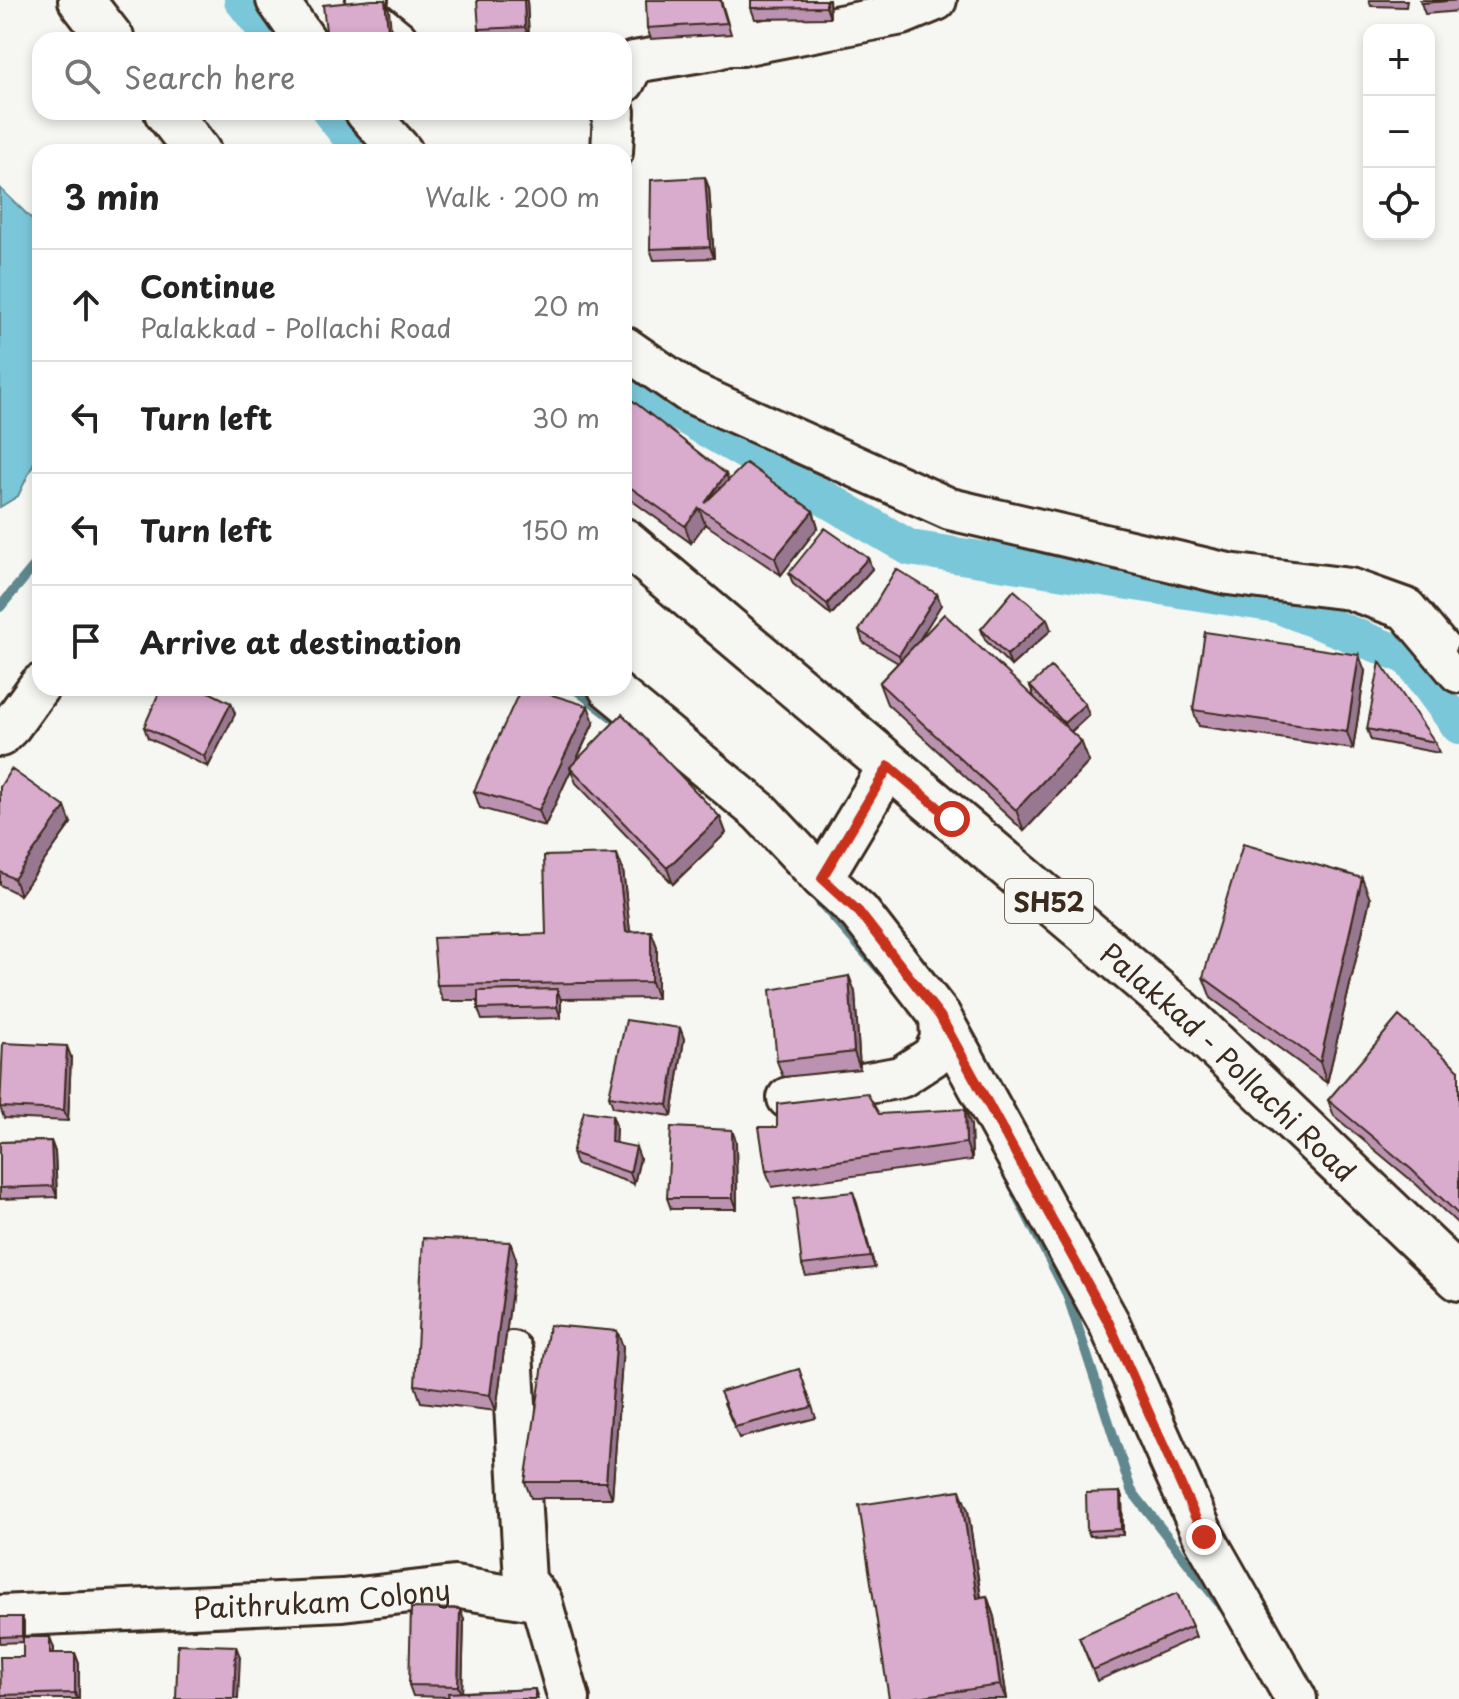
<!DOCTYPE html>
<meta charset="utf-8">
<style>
:root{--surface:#fff;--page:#f2f2f2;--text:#222;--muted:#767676;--line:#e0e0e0}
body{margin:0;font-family:"Playpen Sans",sans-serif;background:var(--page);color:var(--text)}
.controls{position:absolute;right:24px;top:24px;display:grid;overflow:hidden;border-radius:16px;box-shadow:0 4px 12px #0003}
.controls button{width:72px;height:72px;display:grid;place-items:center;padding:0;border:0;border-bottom:2px solid var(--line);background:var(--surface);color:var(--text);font:40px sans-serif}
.stop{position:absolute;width:24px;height:24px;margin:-18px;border:6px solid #c8321e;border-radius:50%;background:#fff}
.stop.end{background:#c8321e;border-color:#fff;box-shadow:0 2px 8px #0008}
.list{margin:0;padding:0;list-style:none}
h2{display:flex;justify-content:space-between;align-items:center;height:104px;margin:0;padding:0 32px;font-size:34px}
h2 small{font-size:26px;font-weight:400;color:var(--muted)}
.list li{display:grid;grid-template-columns:52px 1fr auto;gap:24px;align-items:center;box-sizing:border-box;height:112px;padding:0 32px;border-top:2px solid var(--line)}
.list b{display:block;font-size:30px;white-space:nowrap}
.list p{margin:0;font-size:26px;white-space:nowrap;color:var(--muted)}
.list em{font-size:26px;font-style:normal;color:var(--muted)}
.icon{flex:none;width:44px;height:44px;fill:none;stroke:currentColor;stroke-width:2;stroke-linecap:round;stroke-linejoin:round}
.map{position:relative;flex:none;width:1459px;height:1699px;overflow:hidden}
.search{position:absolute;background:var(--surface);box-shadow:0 4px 12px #0003;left:32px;top:32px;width:600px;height:88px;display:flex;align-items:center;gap:20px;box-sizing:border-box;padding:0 28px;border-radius:24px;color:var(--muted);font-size:30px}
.panel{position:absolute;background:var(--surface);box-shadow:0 4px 12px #0003;left:32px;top:144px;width:600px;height:552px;border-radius:24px}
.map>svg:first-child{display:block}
</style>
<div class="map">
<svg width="1459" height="1699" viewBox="0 0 1459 1699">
<rect width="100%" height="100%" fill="#f6f6f2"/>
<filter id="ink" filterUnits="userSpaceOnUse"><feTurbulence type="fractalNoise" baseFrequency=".0125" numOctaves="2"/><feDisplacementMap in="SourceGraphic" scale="16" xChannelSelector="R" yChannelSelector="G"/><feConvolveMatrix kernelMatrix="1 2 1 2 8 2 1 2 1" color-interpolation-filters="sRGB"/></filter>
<g filter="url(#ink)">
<path fill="#7ac7d9" stroke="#61888e" stroke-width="2" d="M 0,188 L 40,227 L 40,450 L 18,496 L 0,507 Z"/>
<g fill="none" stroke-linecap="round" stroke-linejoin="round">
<path stroke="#61888e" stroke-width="10" d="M 0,607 L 40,559
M 574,688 L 626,728
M 819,901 L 880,970
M 1016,1194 L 1067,1294 L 1131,1490 L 1223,1608"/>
<path stroke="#7ac7d9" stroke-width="36" d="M 242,0 L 273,40
M 330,112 L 362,152
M 624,381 L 910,548 L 1277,605 L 1408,657 L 1459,726"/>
<defs>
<g id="minor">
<path d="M 277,0 L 305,40"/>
<path d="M 367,0 L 365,14 L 397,40"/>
<path d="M 734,0 L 741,45"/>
<path d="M 624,82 L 634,62 L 714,49 L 728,45 L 741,45 L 902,14 L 936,0"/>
<path d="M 366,112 L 402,152"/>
<path d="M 612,152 L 614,112"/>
<path d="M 624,347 L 689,392 L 950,509 L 1228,574 L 1350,589 L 1406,609 L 1459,672"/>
<path d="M 609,688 L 760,812 L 822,878 L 859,912 L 940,1016 L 1109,1323 L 1204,1537 L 1296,1699"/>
<path d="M 0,736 L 11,725 L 40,685"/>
<path d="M 822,878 L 889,766"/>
<path d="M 788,1098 L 901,1077 L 933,1056 L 941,1039 L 940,1016"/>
<path d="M 512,1352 L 525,1581 L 541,1601"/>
<path id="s1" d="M 0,1616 L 342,1600 L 454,1587 L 541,1601 L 569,1699"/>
</g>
<g id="primary">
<path d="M 81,0 L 112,40"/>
<path d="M 167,112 L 198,152"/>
<path id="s2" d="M 624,541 L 1181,1012 L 1459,1278"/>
</g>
</defs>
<use href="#minor" stroke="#3b2a1e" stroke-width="46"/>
<use href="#primary" stroke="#3b2a1e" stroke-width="50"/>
<use href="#minor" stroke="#f6f6f2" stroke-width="40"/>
<use href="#primary" stroke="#f6f6f2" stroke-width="44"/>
</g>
<path fill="#bb93b0" stroke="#3b2a1e" stroke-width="2" d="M 527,0 L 529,38 L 483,40 L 479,29 Z
M 721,0 L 731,34 L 651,39 L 647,28 Z
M 829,0 L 830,18 L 755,19 L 751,8 Z
M 1369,0 L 1407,0 L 1406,7 L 1371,6 Z
M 1459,0 L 1459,11 L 1425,14 L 1421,3 Z
M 709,188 L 714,258 L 654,260 L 650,249 Z
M 624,394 L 728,480 L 813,511 L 818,527 L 781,575 L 705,524 L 691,543 L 624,495 Z
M 868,558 L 872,569 L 831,615 L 793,584 L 789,573 Z
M 937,594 L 941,605 L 919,640 L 1034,697 L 1030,686 L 1089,715 L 1071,732 L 1081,741 L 1089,762 L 1024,831 L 887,704 L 879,683 L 898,663 L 863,642 L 859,631 Z
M 981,629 L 1051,630 L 1011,666 L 985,640 Z
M 1365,671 L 1353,749 L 1199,726 L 1193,710 Z
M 231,703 L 235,714 L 208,767 L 148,738 L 144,727 Z
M 594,722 L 576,761 L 720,817 L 726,833 L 673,884 L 576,783 L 571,770 L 545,826 L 480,808 L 474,791 Z
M 1367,729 L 1435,742 L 1439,753 L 1371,740 Z
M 0,787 L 71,823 L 20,895 L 0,885 Z
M 623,870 L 630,932 L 651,931 L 657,947 L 657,998 L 561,999 L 561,1018 L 482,1020 L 478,1009 L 478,1001 L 443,1001 L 437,985 L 546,934 Z
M 1370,899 L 1327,1083 L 1211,998 L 1203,977 Z
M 849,976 L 855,992 L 860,1069 L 783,1077 L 777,1061 Z
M 680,1028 L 684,1039 L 672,1116 L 613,1107 L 609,1096 Z
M 71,1057 L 68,1121 L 4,1118 L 0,1107 Z
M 1459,1070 L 1459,1225 L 1417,1185 L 1334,1116 L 1328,1100 Z
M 879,1114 L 971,1125 L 972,1160 L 772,1187 L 766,1171 L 777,1127 Z
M 612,1115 L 616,1126 L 615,1143 L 640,1158 L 634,1184 L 576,1164 L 572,1153 Z
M 51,1141 L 55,1152 L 57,1197 L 0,1199 L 0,1142 Z
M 736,1141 L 737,1209 L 671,1209 L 667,1198 Z
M 853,1192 L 875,1268 L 806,1276 L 802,1265 Z
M 510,1242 L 516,1259 L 496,1411 L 421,1402 L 415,1385 Z
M 617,1331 L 623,1347 L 612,1498 L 531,1498 L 525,1482 Z
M 799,1369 L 816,1418 L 739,1438 L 724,1403 Z
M 1120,1492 L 1122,1497 L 1123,1535 L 1090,1536 L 1087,1531 Z
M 968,1511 L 981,1597 L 987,1596 L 994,1617 L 1007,1699 L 889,1699 Z
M 0,1617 L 22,1617 L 24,1623 L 24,1637 L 54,1648 L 54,1653 L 75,1653 L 79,1664 L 79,1699 L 2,1699 L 1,1695 L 23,1657 L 23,1642 L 0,1643 Z
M 464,1620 L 462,1692 L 535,1689 L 538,1699 L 449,1699 L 448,1697 L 413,1696 L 409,1685 Z
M 1192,1626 L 1196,1637 L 1097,1681 L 1079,1637 Z"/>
<path fill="#987890" stroke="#3b2a1e" stroke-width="2" d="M 385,0 L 389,10 L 392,40 L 389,40 Z
M 524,0 L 527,0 L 529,38 L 525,27 Z
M 826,0 L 829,0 L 830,18 L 826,7 Z
M 705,177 L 709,188 L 714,258 L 710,247 Z
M 726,474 L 732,490 L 705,503 Z
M 699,508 L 705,524 L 691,543 L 685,526 Z
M 813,511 L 818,527 L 781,575 L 775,558 Z
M 868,558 L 872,569 L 831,615 L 827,604 Z
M 937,594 L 941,605 L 903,666 L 899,655 Z
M 1047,619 L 1051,630 L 1011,666 L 1007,655 Z
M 1359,655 L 1365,671 L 1353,749 L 1347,732 Z
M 231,703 L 235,714 L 208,767 L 204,756 Z
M 1085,704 L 1089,715 L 1068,734 L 1064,723 Z
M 588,706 L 594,722 L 572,769 L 570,767 L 571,770 L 545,826 L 539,810 Z
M 1081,741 L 1089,762 L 1024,831 L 1016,810 Z
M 65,807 L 71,823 L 20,895 L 14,879 Z
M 720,817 L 726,833 L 673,884 L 667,868 Z
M 617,854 L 623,870 L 632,948 L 626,932 Z
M 1362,878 L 1370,899 L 1327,1083 L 1320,1062 Z
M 651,931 L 657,947 L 657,998 L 651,982 Z
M 849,976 L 855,992 L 860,1069 L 854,1052 Z
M 557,989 L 561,1000 L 561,1018 L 557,1007 Z
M 680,1028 L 684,1039 L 672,1116 L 668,1105 Z
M 67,1046 L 71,1057 L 68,1121 L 64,1110 Z
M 965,1109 L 971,1125 L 972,1160 L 966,1143 Z
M 612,1115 L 616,1126 L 615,1153 L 611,1142 Z
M 732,1130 L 736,1141 L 737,1209 L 733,1198 Z
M 51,1141 L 55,1152 L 57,1197 L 53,1186 Z
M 636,1147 L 640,1158 L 634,1184 L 630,1173 Z
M 853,1192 L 857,1203 L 875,1268 L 871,1257 Z
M 510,1242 L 516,1259 L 496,1411 L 490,1395 Z
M 617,1331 L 623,1347 L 612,1498 L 606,1482 Z
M 960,1490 L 968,1511 L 984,1619 L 977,1598 Z
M 1120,1492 L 1122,1497 L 1123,1535 L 1121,1529 Z
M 987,1596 L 994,1617 L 1007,1699 L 1006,1699 L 1000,1685 Z
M 460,1609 L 464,1620 L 462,1697 L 458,1686 Z
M 22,1617 L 24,1623 L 24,1642 L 22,1636 Z
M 50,1637 L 54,1648 L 54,1664 L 50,1653 Z
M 236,1646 L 240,1657 L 238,1699 L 234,1699 Z
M 75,1653 L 79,1664 L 79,1699 L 77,1699 L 75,1693 Z"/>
<path fill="#d9abcd" stroke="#3b2a1e" stroke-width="2" d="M 372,0 L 385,0 L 389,40 L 327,40 L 323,5 Z
M 477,0 L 524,0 L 525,27 L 479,29 Z
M 646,0 L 720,0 L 727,23 L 647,28 Z
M 751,0 L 826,0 L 826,7 L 751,8 Z
M 1420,0 L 1459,0 L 1421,3 Z
M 705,177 L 710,247 L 650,249 L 651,180 Z
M 624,394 L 726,474 L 705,503 L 746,463 L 813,511 L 775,558 L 699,508 L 685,526 L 624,483 Z
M 825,528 L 868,558 L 827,604 L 789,573 Z
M 896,569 L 937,594 L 899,655 L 859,631 Z
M 1014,590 L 1047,619 L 1007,655 L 981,629 Z
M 944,614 L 1081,741 L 1016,810 L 879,683 Z
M 1205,632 L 1359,655 L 1347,732 L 1193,710 Z
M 1459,644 L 1459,657 L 1455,651 Z
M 1380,662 L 1435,742 L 1367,729 Z
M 1051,667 L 1085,704 L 1064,723 L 1030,686 Z
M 161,688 L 201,688 L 231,703 L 204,756 L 144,727 Z
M 521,688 L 530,688 L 588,706 L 539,810 L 474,791 Z
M 622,714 L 720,817 L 667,868 L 570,767 Z
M 11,769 L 65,807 L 14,879 L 0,872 L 0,787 Z
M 1243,844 L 1362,878 L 1320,1062 L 1203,977 Z
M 617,854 L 626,932 L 651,931 L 651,982 L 437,985 L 433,938 L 546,934 L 544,856 Z
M 849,976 L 854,1052 L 777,1061 L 770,990 Z
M 557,989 L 557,1007 L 478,1009 L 478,991 Z
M 1399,1016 L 1459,1070 L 1459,1215 L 1411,1169 L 1328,1100 Z
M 626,1020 L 680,1028 L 668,1105 L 609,1096 Z
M 3,1043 L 67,1046 L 64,1110 L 0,1107 Z
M 867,1093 L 879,1114 L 965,1109 L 966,1143 L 766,1171 L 759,1127 L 777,1127 L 777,1104 Z
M 584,1111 L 612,1115 L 611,1142 L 636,1147 L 630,1173 L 572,1153 Z
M 671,1127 L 732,1130 L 733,1198 L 667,1198 Z
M 51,1141 L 53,1186 L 0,1188 L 0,1142 Z
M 853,1192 L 871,1257 L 802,1265 L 794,1198 Z
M 423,1238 L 510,1242 L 490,1395 L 415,1385 Z
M 549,1325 L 617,1331 L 606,1482 L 525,1482 Z
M 799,1369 L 812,1407 L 735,1427 L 720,1392 Z
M 960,1490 L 977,1598 L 987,1596 L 1000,1685 L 904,1699 L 889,1699 L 859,1505 Z
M 1120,1492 L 1121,1529 L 1087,1531 L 1086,1493 Z
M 1177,1593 L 1192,1626 L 1093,1670 L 1079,1637 Z
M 411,1608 L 460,1609 L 458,1686 L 409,1685 Z
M 0,1617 L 22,1617 L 22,1636 L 0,1637 Z
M 23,1637 L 50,1637 L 50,1653 L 75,1653 L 75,1693 L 1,1695 L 0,1657 L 23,1657 Z
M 178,1644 L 236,1646 L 234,1699 L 176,1699 Z
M 535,1689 L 535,1699 L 449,1699 L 448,1693 Z"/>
</g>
<g fill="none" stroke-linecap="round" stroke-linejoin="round" filter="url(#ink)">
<path stroke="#c8321e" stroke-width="10" d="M 952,819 L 889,766 L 822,878 L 859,912 L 940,1016 L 1109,1323 L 1204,1537"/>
</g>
<g text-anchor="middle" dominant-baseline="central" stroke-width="7" stroke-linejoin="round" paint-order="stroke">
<rect fill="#f6f6f2" stroke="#73675e" stroke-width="2" x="1005" y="879" width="88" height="44" rx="6"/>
<g font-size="26" font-weight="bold" fill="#3b2a1e">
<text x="1049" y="901">SH52</text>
</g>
<g font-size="28" fill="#3b2a1e" stroke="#f6f6f2">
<text stroke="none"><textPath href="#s2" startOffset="798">Palakkad - Pollachi Road</textPath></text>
<text stroke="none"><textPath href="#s1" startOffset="322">Paithrukam Colony</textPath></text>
</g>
</g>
</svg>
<div class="controls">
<button>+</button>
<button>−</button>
<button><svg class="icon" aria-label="locate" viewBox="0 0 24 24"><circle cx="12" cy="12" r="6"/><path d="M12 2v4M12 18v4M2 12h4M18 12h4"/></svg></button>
</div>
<div class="stop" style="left:952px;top:819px"></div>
<div class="stop end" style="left:1204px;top:1537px"></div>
<div class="search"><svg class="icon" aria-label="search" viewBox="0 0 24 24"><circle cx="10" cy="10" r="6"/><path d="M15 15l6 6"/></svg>Search here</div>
<section class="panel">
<h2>3 min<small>Walk · 200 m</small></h2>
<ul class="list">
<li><svg class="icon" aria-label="ahead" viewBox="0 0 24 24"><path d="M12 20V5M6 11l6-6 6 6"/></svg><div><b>Continue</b><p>Palakkad - Pollachi Road</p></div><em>20 m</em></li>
<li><svg class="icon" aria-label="left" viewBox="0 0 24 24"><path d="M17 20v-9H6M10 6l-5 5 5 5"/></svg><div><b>Turn left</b></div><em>30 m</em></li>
<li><svg class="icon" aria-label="left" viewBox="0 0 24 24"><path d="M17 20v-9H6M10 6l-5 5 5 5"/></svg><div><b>Turn left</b></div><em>150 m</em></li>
<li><svg class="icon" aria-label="arrive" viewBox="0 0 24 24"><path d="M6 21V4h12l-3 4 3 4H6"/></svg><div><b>Arrive at destination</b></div></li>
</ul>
</section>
</div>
